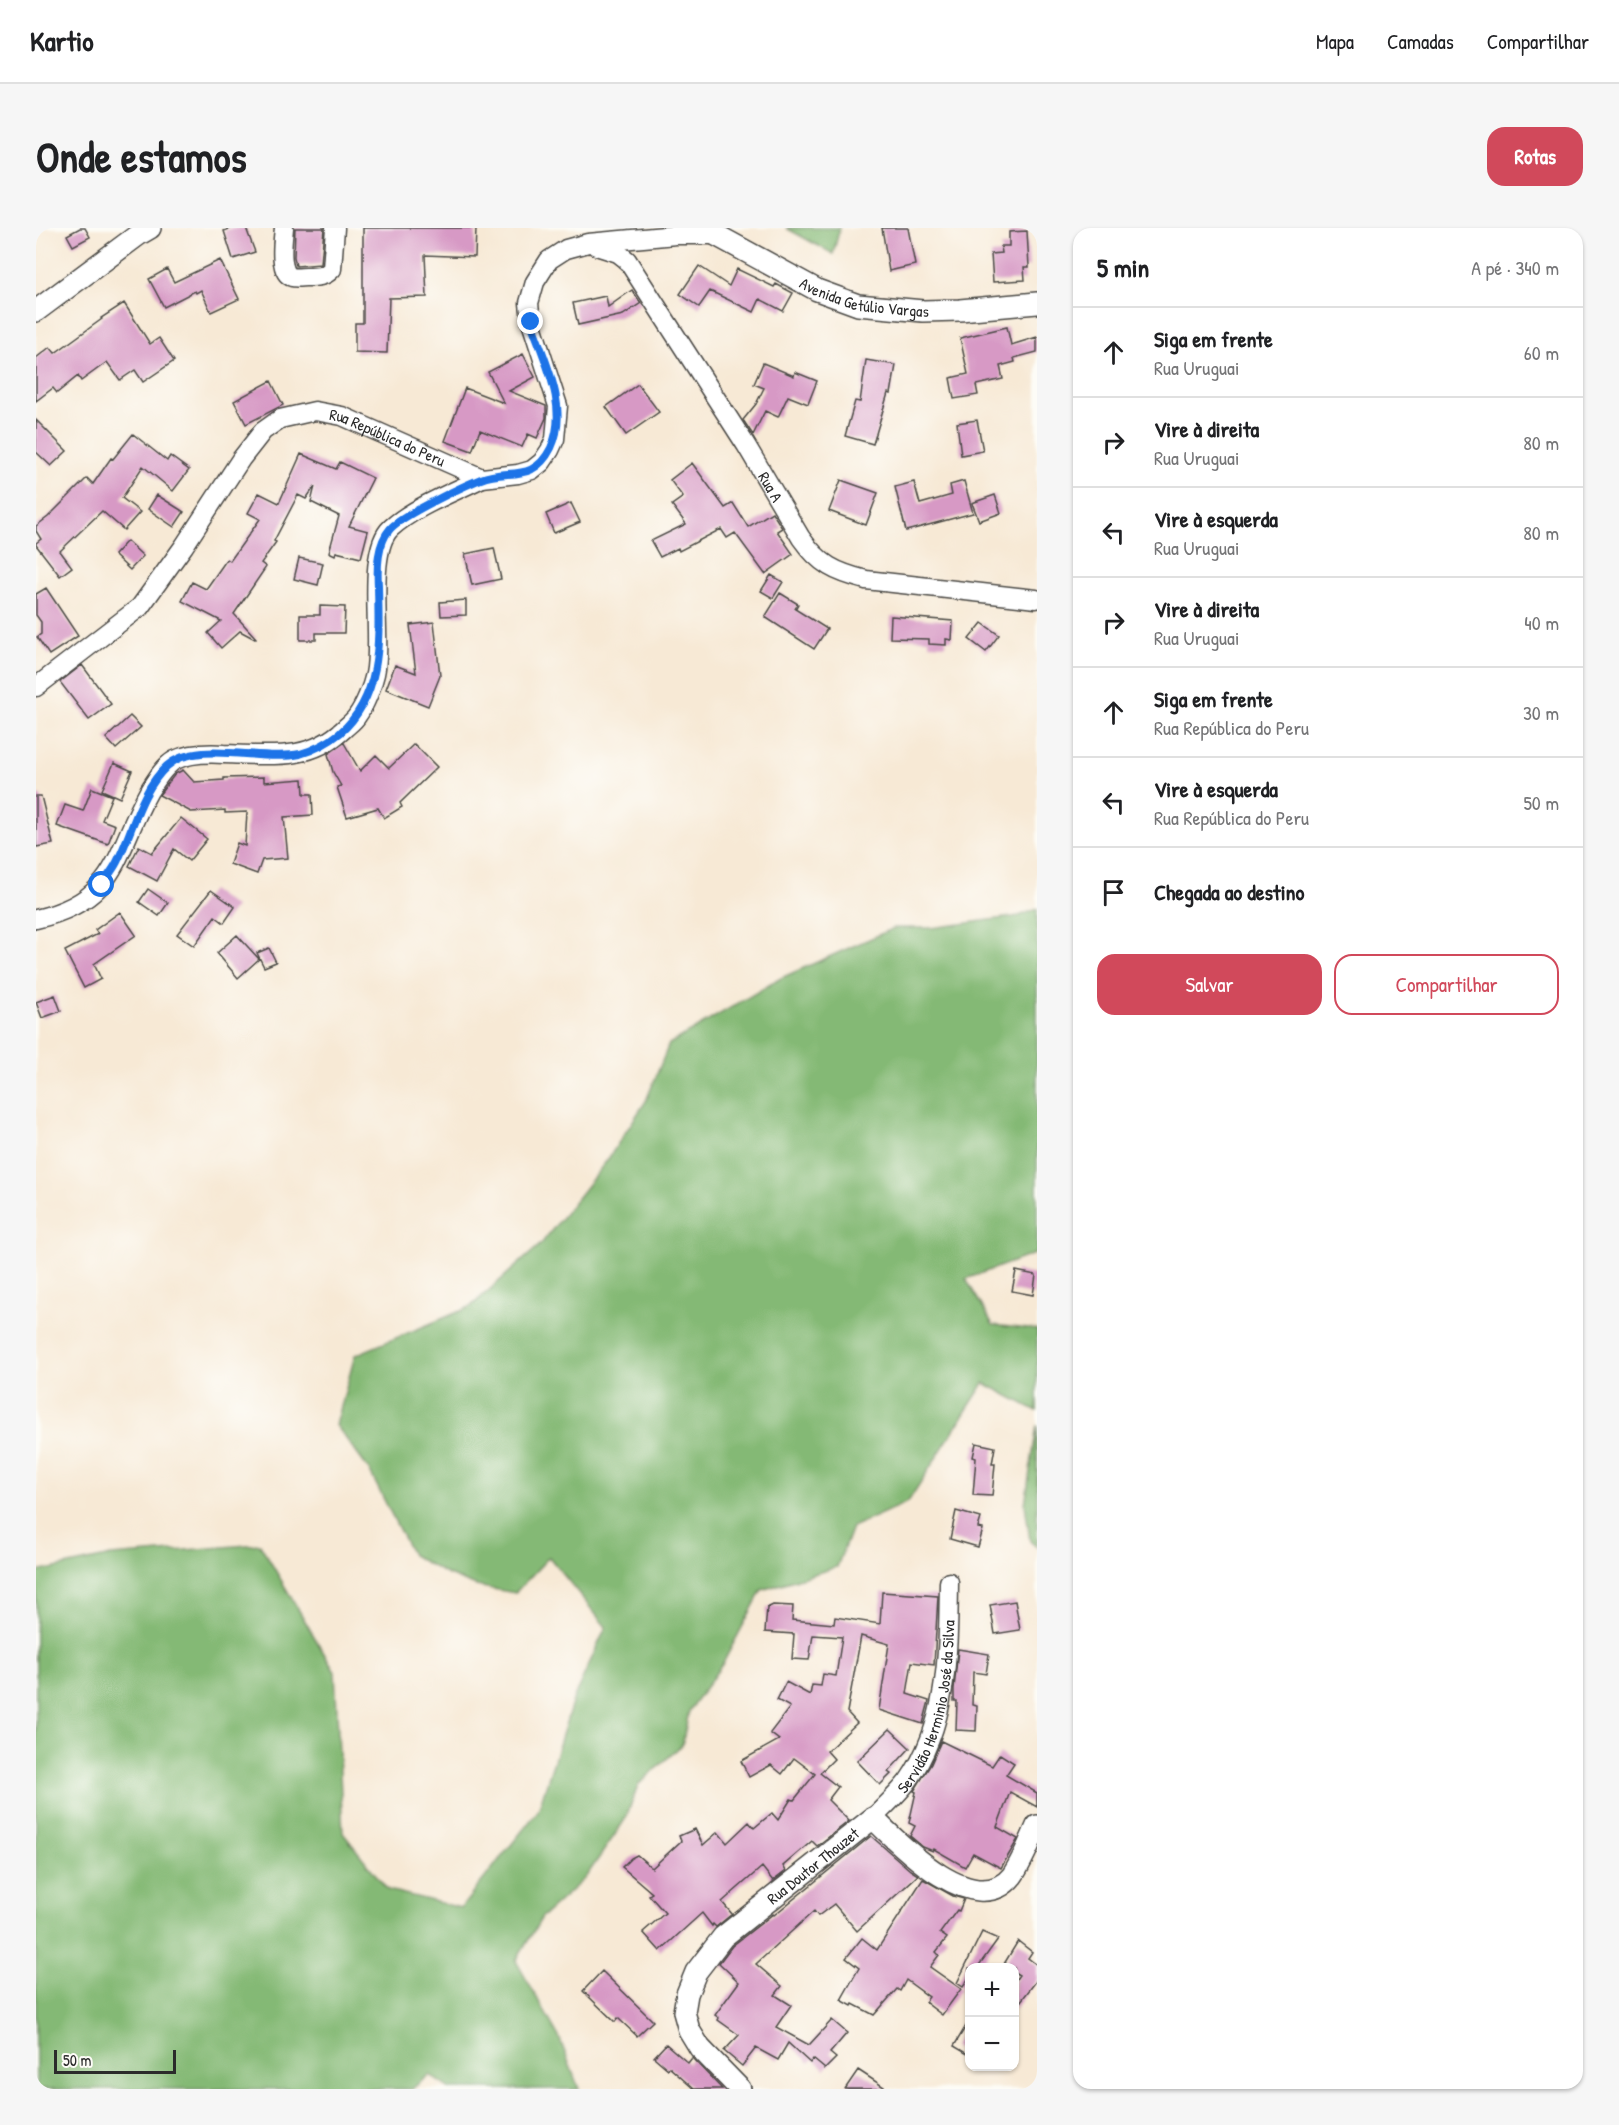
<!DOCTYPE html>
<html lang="pt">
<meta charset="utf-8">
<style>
:root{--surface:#fff;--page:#f6f6f6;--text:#202124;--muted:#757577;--line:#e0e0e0;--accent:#d1495b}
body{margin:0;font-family:"Patrick Hand",sans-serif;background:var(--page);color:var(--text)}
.controls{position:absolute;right:18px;bottom:18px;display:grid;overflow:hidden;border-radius:12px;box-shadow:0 2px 4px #0004}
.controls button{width:54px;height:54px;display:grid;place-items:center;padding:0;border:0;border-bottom:2px solid var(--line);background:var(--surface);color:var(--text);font:30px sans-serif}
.scale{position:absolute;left:18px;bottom:15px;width:122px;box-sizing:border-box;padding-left:6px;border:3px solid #2b2b2b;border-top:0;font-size:16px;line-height:21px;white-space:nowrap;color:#2b2b2b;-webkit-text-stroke:4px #fdfcf7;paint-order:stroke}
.stop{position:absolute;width:18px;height:18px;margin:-14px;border:4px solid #1a73e8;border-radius:50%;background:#fff}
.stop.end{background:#1a73e8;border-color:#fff;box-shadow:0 2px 6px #0008}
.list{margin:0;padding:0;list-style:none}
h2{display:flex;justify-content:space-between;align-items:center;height:78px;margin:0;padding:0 24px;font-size:26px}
h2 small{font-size:20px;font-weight:400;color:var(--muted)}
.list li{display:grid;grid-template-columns:39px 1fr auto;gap:18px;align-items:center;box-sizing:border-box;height:90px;padding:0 24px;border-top:2px solid var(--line)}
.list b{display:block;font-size:22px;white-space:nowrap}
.list p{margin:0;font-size:20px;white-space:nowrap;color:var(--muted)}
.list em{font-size:20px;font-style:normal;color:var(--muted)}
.actions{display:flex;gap:12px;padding:18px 24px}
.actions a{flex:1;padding:14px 0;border:2px solid var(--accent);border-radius:18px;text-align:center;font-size:21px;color:var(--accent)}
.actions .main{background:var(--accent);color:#fff}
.icon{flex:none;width:33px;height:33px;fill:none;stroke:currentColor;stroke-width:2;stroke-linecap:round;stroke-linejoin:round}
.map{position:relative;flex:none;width:1001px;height:1861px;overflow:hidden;border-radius:18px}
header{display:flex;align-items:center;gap:36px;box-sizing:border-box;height:84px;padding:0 30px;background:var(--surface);border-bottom:2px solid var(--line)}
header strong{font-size:28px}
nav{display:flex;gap:33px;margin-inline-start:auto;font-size:21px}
.intro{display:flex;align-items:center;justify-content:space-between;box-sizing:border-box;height:144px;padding:0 36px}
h1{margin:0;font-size:42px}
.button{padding:15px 27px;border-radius:18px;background:var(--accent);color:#fff;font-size:21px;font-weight:700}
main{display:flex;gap:36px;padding:0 36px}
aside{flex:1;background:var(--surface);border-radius:18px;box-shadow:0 2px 4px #0004}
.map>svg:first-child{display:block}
</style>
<header>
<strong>Kartio</strong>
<nav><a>Mapa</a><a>Camadas</a><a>Compartilhar</a></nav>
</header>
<div class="intro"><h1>Onde estamos</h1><a class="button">Rotas</a></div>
<main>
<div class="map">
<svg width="1001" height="1861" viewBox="0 0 1001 1861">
<rect width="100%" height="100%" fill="#fdfcf7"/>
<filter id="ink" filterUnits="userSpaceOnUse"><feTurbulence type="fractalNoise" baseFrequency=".0167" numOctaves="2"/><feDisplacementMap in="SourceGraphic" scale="12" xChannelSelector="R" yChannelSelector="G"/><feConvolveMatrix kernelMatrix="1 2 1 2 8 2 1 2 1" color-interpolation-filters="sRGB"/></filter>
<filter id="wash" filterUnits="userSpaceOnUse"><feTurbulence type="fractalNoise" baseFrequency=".008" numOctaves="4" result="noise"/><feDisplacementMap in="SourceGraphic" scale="24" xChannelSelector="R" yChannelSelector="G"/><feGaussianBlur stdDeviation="1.35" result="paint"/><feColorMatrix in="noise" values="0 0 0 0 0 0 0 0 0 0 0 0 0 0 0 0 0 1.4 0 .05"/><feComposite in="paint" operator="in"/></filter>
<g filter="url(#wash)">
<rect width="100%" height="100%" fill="#f7e9d5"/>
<path fill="#84b975" stroke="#587250" stroke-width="1.5" d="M 750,0 L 804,0 L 797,26 Z
M 1001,681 L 1001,1025 L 930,1051 L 957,1097 L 1001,1102 L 1001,1183 L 948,1155 L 872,1274 L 816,1299 L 801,1339 L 726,1362 L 687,1435 L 653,1483 L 646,1517 L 602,1557 L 590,1590 L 578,1608 L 549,1650 L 506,1689 L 480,1733 L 523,1809 L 543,1861 L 414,1861 L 393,1847 L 376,1861 L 0,1861 L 0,1344 L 75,1328 L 224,1316 L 299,1444 L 307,1605 L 352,1662 L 425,1680 L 502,1583 L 538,1469 L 570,1399 L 513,1329 L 479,1365 L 440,1358 L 410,1346 L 376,1327 L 333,1242 L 300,1197 L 319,1127 L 434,1079 L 505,1016 L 572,931 L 610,873 L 633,816 L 745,750 L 858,700 L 895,700 L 983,688 Z
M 1001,1197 L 1001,1319 L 994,1313 L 989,1276 Z"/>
<g id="blocks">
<path fill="#d799c5" d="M 44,0 L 49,0 L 54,9 L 37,18 L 31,7 Z
M 196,0 L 210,0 L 219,24 L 197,31 L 188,3 Z
M 259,0 L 288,0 L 285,36 L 260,38 L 258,29 Z
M 327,0 L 440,0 L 439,29 L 389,27 L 391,69 L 353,70 L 351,125 L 319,124 L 319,95 L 327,95 Z
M 846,0 L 872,0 L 879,37 L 853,43 Z
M 991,3 L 993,39 L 988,39 L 989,52 L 957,54 L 955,26 L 966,25 L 965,18 L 973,18 L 973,4 Z
M 184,32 L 203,71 L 175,84 L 165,62 L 160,65 L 159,63 L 128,79 L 113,51 L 131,41 L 138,54 Z
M 663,38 L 693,58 L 701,41 L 738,59 L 740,56 L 757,65 L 747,83 L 724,71 L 718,84 L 674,63 L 663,79 L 644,66 Z
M 596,62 L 605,75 L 587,87 L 542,97 L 537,75 L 570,68 L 572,79 Z
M 88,75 L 114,116 L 123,110 L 138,133 L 107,154 L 99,142 L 84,152 L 71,134 L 45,153 L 42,148 L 21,165 L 17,160 L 0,173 L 0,130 L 14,119 L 19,125 L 66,91 L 65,90 Z
M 971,99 L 975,117 L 1001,109 L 1001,124 L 978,130 L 979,134 L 964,138 L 967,151 L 940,157 L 942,167 L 918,171 L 914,150 L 932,146 L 924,110 Z
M 487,126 L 499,149 L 473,163 L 510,178 L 510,190 L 501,210 L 492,206 L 486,219 L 444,202 L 436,223 L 409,213 L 429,160 L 468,175 L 452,144 Z
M 830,132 L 860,137 L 855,166 L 852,165 L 837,216 L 809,208 L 819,173 L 824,174 Z
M 727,135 L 758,148 L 759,144 L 781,153 L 772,176 L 752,168 L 742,189 L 729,183 L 717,207 L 707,192 L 720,176 L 728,160 L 718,156 Z
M 235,153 L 247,177 L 210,196 L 198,173 Z
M 602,156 L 623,184 L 590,207 L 570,179 Z
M 0,192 L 31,223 L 15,238 L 0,224 Z
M 941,192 L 947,223 L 925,227 L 921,195 Z
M 97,206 L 131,233 L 134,228 L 153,242 L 137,263 L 107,238 L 86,270 L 104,284 L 88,302 L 66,283 L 24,323 L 36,339 L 24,348 L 0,317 L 0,315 L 5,311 L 0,303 L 0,298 L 12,289 L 51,250 L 57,256 L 75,230 L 77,231 Z
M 265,226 L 300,241 L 304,234 L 337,250 L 313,298 L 332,303 L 325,330 L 300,324 L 299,327 L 293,324 L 303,288 L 275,274 L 279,258 L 270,271 L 262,267 L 238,313 L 240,314 L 225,335 L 230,339 L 198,386 L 220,410 L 219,411 L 204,403 L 185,420 L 172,405 L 185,393 L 146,373 L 156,354 L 170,361 L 191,331 L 194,333 L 224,291 L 212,285 L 223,265 L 243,275 Z
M 656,235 L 689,280 L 697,275 L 712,299 L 736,284 L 746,300 L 741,303 L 757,326 L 729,346 L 699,305 L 691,310 L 685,301 L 643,323 L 642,320 L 624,329 L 615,313 L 650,296 L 636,277 L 647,269 L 634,252 Z
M 805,252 L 842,265 L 830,297 L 793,283 Z
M 928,253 L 937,285 L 870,303 L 859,259 L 878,254 L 884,276 L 916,267 L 914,257 Z
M 121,267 L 148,284 L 138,299 L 112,281 Z
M 959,267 L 965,285 L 943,293 L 936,275 Z
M 535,275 L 544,294 L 518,305 L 510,286 Z
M 91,313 L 107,328 L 94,342 L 78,327 Z
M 458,320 L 465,351 L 436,357 L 429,326 Z
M 263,330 L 287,335 L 282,357 L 258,351 Z
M 735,347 L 747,354 L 737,370 L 725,363 Z
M 10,360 L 42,408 L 13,427 L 1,409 L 5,406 L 5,394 L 0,387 L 0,366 Z
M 744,365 L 762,376 L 759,381 L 791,401 L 778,421 L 729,389 Z
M 430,372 L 430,387 L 405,388 L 404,374 Z
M 284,378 L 309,379 L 308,405 L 280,405 L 280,412 L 264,412 L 264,387 L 284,387 Z
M 855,388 L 917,393 L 916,412 L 910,411 L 910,417 L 893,416 L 893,411 L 854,410 Z
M 398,394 L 404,448 L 392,478 L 350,461 L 359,437 L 380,445 L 374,397 Z
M 946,395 L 963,407 L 950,424 L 933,411 Z
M 46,437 L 75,476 L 53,492 L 24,454 Z
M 94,488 L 105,499 L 80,521 L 70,510 Z
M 308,515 L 324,543 L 340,527 L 353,540 L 378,516 L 401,539 L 364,575 L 366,579 L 348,590 L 342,580 L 311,589 L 301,559 L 305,558 L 297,544 L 292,526 Z
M 78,535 L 96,543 L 84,570 L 66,562 Z
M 147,542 L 158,554 L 188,552 L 188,550 L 228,549 L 228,554 L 267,551 L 268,566 L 276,566 L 277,587 L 248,589 L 252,630 L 226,632 L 221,646 L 194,636 L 201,615 L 209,618 L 211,584 L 189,585 L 189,582 L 155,584 L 123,567 L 139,546 Z
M 56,560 L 76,568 L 66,592 L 79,597 L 72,616 L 21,598 L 29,577 L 47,583 Z
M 0,568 L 5,568 L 17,616 L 0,619 Z
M 145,590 L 171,611 L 153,633 L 138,621 L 121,653 L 93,638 L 103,618 L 116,625 Z
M 112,661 L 132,675 L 123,688 L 103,674 Z
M 175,662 L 199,679 L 188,695 L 179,688 L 158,718 L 141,706 Z
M 84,684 L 100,707 L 58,736 L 65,751 L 48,760 L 29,723 L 62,706 L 59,702 Z
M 201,707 L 223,731 L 202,750 L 181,725 Z
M 233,720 L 240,734 L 228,739 L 221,725 Z
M 19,767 L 25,783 L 6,790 L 0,774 Z
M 980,1043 L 1000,1047 L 997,1067 L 976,1063 Z
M 940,1215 L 959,1219 L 956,1236 L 959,1236 L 956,1268 L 937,1267 L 940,1230 L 937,1229 Z
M 920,1283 L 945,1290 L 942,1300 L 947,1301 L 942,1319 L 914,1311 Z
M 846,1364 L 902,1368 L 898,1437 L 876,1434 L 871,1466 L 893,1473 L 887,1496 L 843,1482 L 853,1416 L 825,1408 L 811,1484 L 821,1495 L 791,1523 L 798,1531 L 784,1545 L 802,1559 L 792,1572 L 813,1593 L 781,1618 L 776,1613 L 747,1638 L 750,1643 L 737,1653 L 726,1639 L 686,1674 L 696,1686 L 680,1699 L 677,1696 L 676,1698 L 666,1685 L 624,1723 L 607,1704 L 629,1685 L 613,1667 L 616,1665 L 586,1639 L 595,1630 L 601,1627 L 616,1640 L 645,1613 L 643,1608 L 659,1601 L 667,1617 L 682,1604 L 691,1615 L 713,1594 L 718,1600 L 736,1585 L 742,1592 L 755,1571 L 758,1572 L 779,1546 L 758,1530 L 746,1546 L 735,1537 L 713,1549 L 705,1533 L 743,1512 L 734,1505 L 754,1479 L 741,1472 L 750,1454 L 774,1467 L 776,1457 L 785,1458 L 787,1446 L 800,1448 L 806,1409 L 777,1407 L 773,1432 L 756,1431 L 758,1406 L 729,1404 L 731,1380 L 737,1377 L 757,1378 L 756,1392 L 798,1396 L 799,1389 L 844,1396 Z
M 979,1373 L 984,1402 L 959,1406 L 954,1377 Z
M 922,1421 L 953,1426 L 950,1446 L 937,1444 L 936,1477 L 941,1478 L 940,1503 L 920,1502 L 921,1473 L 918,1473 L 918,1461 Z
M 854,1501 L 874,1520 L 852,1544 L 855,1546 L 844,1557 L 821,1533 Z
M 905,1513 L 956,1538 L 964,1526 L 978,1535 L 970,1547 L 1001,1565 L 1001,1579 L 974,1564 L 961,1599 L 982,1611 L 965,1640 L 937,1625 L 929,1639 L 898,1621 L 897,1623 L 887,1619 L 874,1608 L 879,1598 L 873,1595 L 880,1564 L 878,1563 L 895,1536 Z
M 835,1608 L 874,1642 L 882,1647 L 821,1703 L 798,1676 L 782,1688 L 778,1683 L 720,1736 L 746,1758 L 739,1767 L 755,1777 L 740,1799 L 773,1817 L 796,1792 L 811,1805 L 794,1825 L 800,1830 L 789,1841 L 777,1831 L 774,1835 L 752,1815 L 742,1832 L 720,1820 L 706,1838 L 688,1823 L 703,1807 L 682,1792 L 683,1790 L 679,1787 L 703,1754 L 683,1735 L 696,1718 L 737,1686 L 738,1687 Z
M 887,1651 L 917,1668 L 928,1671 L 923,1683 L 921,1682 L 904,1705 L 911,1710 L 900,1724 L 903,1727 L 894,1739 L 925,1761 L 906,1787 L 889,1774 L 893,1769 L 870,1752 L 864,1763 L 861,1761 L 838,1787 L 817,1776 L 816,1778 L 805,1772 L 823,1740 L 810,1730 L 826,1710 L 841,1722 Z
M 946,1704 L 962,1711 L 941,1740 L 933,1740 L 933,1750 L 927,1759 L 921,1755 Z
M 982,1713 L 996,1724 L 992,1730 L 1001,1737 L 1001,1752 L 978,1782 L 978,1754 L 983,1747 L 978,1744 L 978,1740 L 972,1740 L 968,1736 Z
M 566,1743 L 617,1793 L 601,1808 L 582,1790 L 579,1794 L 547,1763 Z
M 933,1793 L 933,1827 L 918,1818 Z
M 630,1816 L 652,1835 L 656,1830 L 686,1861 L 658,1861 L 633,1839 L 632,1841 L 618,1829 Z
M 822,1842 L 851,1861 L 809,1861 Z"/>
</g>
</g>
<g filter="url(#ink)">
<use href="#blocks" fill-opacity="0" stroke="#4a4844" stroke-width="1.5"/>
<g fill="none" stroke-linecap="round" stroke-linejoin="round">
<defs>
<g id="minor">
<path d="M 248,0 C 247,11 242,45 256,49 C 260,50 266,49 270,49 C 280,49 289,49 296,41 L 299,0"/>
<path id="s1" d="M 560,18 L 582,25 L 591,32 L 710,217 L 765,310 C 784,337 799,344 830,352 L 1000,371"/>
<path id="s2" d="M 0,459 L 104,379 L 148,318 L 205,231 L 227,203 L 244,191 L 279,183 L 306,188 L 446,250 L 482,246 L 496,242 L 506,234 L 514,222 L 519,211 L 522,178 L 495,94 L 493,75 L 499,54 L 513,32 L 530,21 L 552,15 L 640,7 L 680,7"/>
<path d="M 0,691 C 83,672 78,626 113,563 C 120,552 128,538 139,532 C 154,525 172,525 188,526 C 233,527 273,534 308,501 C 312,497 318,493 321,488 C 329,477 336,459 339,446 C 347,411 329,324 355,300 C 378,279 418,264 446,250"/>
<path id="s3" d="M 837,1590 C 849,1578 862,1566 872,1553 C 913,1495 912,1422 913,1354"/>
</g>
<g id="tertiary">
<path id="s4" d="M 672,0 L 680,7 L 781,62 L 822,77 L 887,83 L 924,82 L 1001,75"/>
<path d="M 0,83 L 102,7 L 114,0"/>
<path id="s5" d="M 704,1861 L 664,1820 L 653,1802 L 648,1784 L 651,1766 L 660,1744 L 687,1709 L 837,1590 C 863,1616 939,1694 976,1648 C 985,1636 995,1612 1001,1598"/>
</g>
</defs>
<use href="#minor" stroke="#4a4844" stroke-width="21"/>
<use href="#tertiary" stroke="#4a4844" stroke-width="24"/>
<use href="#minor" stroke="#fff" stroke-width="18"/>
<use href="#tertiary" stroke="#fff" stroke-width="21"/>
</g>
</g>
<g fill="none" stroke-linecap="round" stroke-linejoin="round" filter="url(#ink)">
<path stroke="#1a73e8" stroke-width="8" d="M 66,657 C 71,649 77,642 81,634 C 97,603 104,563 131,538 C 161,511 226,534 264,526 C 278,522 293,514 304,505 C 347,467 343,410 342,358 C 341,340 341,316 354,301 C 365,288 427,258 445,251 C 472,240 497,256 515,220 C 534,180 508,132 495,94"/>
</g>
<g text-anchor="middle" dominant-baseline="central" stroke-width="4.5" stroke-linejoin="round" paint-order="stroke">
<g font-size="16" fill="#2b2b2b" stroke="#fdfcf7">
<text stroke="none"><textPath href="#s4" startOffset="174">Avenida Getúlio Vargas</textPath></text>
<text stroke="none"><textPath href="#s2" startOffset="480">Rua República do Peru</textPath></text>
<text stroke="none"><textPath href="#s1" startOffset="303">Rua A</textPath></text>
<text stroke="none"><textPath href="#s3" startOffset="129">Servidão Herminio José da Silva</textPath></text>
<text stroke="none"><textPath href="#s5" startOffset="298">Rua Doutor Thouzet</textPath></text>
</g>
</g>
</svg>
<div class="controls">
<button>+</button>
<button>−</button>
</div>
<div class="scale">50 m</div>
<div class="stop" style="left:66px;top:657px"></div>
<div class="stop end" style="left:495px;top:94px"></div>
</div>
<aside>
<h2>5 min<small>A pé · 340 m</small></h2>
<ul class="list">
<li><svg class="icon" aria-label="ahead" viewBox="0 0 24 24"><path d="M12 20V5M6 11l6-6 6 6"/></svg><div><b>Siga em frente</b><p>Rua Uruguai</p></div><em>60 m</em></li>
<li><svg class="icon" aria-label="right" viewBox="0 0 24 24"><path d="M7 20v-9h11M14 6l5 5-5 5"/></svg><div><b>Vire à direita</b><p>Rua Uruguai</p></div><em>80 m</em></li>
<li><svg class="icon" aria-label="left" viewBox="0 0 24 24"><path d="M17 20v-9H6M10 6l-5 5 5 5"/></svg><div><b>Vire à esquerda</b><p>Rua Uruguai</p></div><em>80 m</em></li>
<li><svg class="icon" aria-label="right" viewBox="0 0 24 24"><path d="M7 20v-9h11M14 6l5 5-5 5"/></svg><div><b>Vire à direita</b><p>Rua Uruguai</p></div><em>40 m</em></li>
<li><svg class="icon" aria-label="ahead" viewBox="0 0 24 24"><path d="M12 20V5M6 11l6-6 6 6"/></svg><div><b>Siga em frente</b><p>Rua República do Peru</p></div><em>30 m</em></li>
<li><svg class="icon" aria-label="left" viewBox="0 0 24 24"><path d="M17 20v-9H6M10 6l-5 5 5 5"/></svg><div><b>Vire à esquerda</b><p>Rua República do Peru</p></div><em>50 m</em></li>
<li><svg class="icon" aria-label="arrive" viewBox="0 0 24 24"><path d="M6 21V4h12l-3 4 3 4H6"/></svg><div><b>Chegada ao destino</b></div></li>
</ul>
<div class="actions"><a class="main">Salvar</a><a>Compartilhar</a></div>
</aside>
</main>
